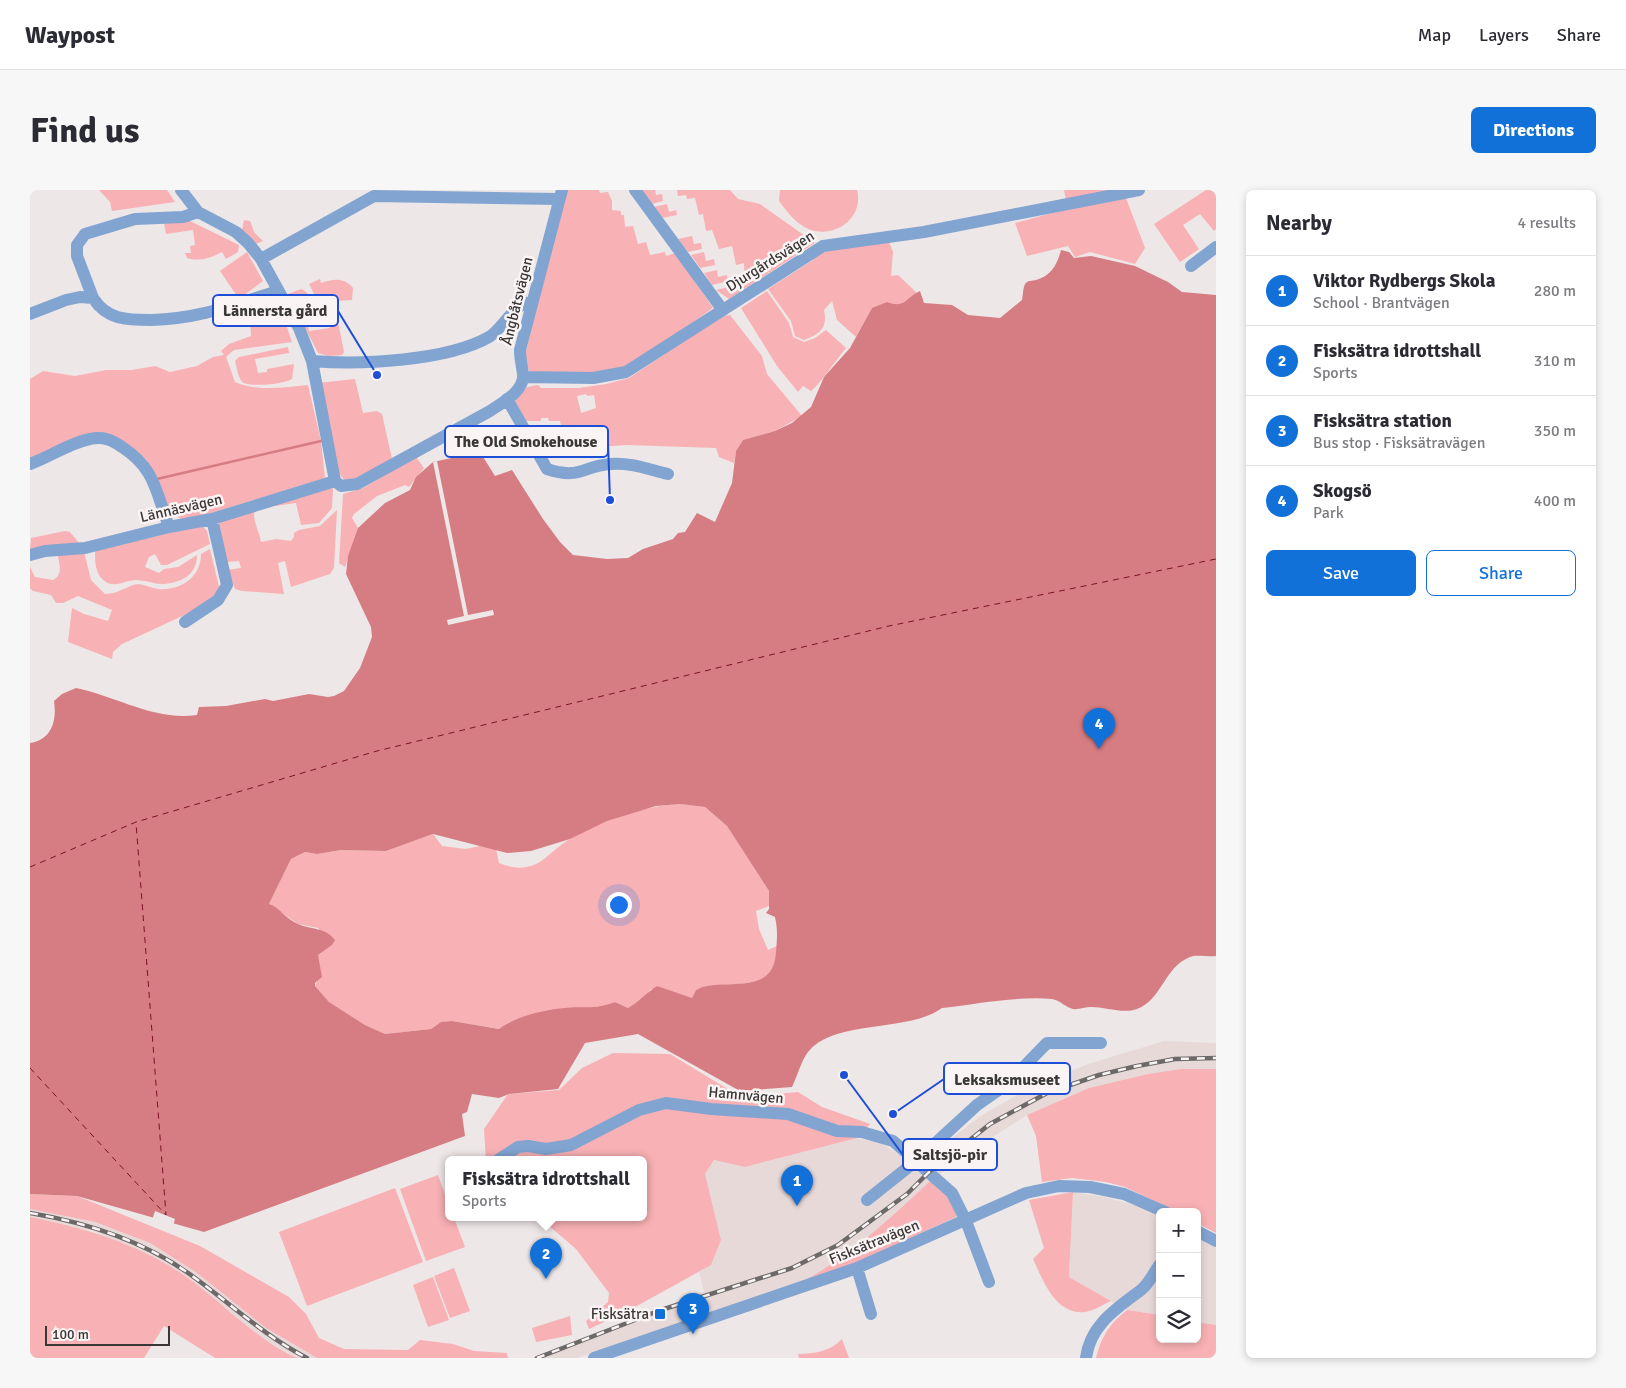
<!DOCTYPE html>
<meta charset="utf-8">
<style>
:root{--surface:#fff;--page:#f7f7f7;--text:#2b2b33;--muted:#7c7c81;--line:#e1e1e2;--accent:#1271d9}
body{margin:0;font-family:Signika,sans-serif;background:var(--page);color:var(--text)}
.controls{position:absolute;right:15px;bottom:15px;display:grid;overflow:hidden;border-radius:8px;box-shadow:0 2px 8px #0003}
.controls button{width:45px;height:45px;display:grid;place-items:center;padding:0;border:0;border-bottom:1px solid var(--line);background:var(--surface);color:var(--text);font:25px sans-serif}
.scale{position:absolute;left:15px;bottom:12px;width:125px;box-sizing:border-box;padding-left:5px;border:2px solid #3a3737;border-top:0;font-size:14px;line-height:18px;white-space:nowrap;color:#3a3737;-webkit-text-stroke:4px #fbf4f4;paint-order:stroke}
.you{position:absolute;left:588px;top:714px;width:18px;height:18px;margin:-12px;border:4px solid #fff;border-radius:50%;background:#1a73e8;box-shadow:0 0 0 8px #1a73e833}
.badge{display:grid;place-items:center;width:32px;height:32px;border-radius:50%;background:var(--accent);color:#fff;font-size:16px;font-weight:700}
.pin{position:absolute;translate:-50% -41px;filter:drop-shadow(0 1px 2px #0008)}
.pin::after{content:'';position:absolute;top:26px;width:18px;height:15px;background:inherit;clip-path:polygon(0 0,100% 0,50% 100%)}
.popup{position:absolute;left:415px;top:966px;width:202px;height:65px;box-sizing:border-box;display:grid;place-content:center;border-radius:8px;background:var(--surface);filter:drop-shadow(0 1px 4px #0005);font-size:16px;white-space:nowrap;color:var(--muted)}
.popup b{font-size:19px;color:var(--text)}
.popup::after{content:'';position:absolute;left:50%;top:100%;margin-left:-10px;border:10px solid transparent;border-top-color:var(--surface)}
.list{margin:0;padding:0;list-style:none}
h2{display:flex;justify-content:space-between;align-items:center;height:65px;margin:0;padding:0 20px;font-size:21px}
h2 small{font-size:16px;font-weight:400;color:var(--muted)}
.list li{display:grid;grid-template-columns:32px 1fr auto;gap:15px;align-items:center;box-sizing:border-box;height:70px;padding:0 20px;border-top:1px solid var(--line)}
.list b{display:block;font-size:19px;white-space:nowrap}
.list p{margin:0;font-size:16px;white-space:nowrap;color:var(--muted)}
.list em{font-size:16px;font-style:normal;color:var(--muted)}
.actions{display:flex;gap:10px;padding:15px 20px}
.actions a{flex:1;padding:11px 0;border:1px solid var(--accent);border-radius:8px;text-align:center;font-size:18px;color:var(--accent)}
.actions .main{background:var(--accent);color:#fff}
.icon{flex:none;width:28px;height:28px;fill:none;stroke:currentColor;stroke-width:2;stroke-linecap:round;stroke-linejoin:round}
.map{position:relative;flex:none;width:1186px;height:1168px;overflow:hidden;border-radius:8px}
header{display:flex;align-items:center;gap:30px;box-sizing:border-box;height:70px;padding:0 25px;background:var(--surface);border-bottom:1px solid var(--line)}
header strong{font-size:24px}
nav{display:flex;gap:28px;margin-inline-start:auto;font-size:18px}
.intro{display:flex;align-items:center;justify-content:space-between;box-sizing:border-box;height:120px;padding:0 30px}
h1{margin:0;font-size:35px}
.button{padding:12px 22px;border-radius:8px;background:var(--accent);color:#fff;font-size:18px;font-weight:700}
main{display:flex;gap:30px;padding:0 30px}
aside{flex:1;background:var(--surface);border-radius:8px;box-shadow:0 2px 8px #0003}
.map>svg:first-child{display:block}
</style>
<header>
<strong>Waypost</strong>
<nav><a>Map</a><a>Layers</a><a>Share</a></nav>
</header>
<div class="intro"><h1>Find us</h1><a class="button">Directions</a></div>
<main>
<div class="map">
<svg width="1186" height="1168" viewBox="0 0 1186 1168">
<rect width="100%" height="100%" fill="#eee7e7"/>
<path fill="#e8d9d9" d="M 1134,851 L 1186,853 L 1186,879 L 1151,879 L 1118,884 L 1059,898 L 997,925 L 953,953 L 909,985 L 897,971 L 915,953 L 952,925 L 1005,895 L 1058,874 Z
M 827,948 L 851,953 L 877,970 L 900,991 L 848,1041 L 805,1073 L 776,1090 L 547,1168 L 503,1168 L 674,1102 L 669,1082 L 681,1075 L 691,1050 L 675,984 L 684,970 L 715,977 Z
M 1043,1002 L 1075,1007 L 1120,1020 L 1130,1026 L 1130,1125 L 1097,1120 L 1039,1087 Z
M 0,1019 L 65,1032 L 120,1053 L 167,1083 L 236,1138 L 287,1168 L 267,1168 L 232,1148 L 161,1091 L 63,1041 L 0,1027 Z
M 1167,1047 L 1186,1058 L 1186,1135 L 1167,1132 Z"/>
<path fill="#f8b1b4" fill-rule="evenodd" d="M 69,0 L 137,0 L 145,12 L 82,21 L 80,12 Z
M 535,0 L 569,0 L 570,3 L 578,2 L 582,11 L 582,20 L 591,21 L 591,25 L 594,25 L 595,37 L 603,36 L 608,54 L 616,52 L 620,65 L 635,62 L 636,66 L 645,63 L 683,118 L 603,175 L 574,185 L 500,182 L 494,170 Z
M 611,0 L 625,0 L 626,5 L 632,4 L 633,11 L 622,14 Z
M 647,0 L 700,0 L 708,9 L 730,14 L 785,53 L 699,109 L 686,100 L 715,93 L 714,73 L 706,75 L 702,56 L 689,59 L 682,40 L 676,41 L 673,24 L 669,25 L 665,8 L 657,9 L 656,5 L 648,6 Z
M 750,0 L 827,0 C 834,27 807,48 781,40 C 768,36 757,22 749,11 Z
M 1034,0 L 1093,0 L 1115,58 L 1105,74 L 1060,62 L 1045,67 L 1038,56 L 997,66 L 985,33 L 1026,22 L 1036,10 Z
M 1176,0 L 1186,0 L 1186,39 L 1184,41 L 1170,24 L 1153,35 L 1169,59 L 1150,72 L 1124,34 Z
M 637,14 L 639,22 L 646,20 L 647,25 L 632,28 L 624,17 Z
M 214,30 L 220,31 L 224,42 L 233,51 L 226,54 L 212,40 Z
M 160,31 L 209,55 L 208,62 L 196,69 L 192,62 C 181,68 170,72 157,68 L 155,63 L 161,63 L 160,56 L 165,55 L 163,40 L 136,44 L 134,33 Z
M 662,46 L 664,54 L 671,53 L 672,59 L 658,62 L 648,49 Z
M 859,52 L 863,62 L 861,86 L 868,85 L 887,103 L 874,114 L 842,118 L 826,147 L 807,130 L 802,111 L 794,120 C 798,138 790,144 774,150 L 765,146 L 761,131 L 738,99 L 783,70 L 784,64 L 793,61 Z
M 217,62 L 233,91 L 209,109 L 190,81 Z
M 674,62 L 676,71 L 684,69 L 685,75 L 670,78 L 661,65 Z
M 687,80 L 688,87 L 697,85 L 698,91 L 682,95 L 674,83 Z
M 290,89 L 291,93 C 303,89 314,87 323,98 L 322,110 L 304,111 L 314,162 L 312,165 L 298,166 L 288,163 L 258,104 L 271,99 C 282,103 282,115 276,123 L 279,141 L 300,138 L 298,125 L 291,126 L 290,116 L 279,94 Z
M 737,101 L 759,133 L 763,147 L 774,152 L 785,148 L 796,140 L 816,158 C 809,166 787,198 781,201 L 773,196 L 768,202 L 747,176 L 711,118 Z
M 240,108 L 248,111 L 262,152 L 204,160 L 196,167 L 205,192 C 228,202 254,197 278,195 L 291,251 L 295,288 L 156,331 C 117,316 136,293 116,270 C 106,258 87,251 73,244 L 0,270 L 0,189 L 13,181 L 45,186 L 76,180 L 102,180 L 125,176 L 140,182 L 167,176 L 183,167 L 194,165 L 191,161 L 199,154 L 221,146 L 220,125 L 223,114 Z
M 700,125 L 732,166 L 737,184 L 772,226 L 745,241 L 713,250 L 706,261 L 704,273 L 689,267 L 686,258 L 596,255 L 552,258 L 549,241 L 533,243 L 530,231 L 519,231 L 518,228 L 511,228 L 511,231 L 496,231 L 485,211 L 497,197 L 508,195 L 511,198 L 549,198 L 576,194 L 599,188 L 692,126 ZM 556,204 L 557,206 L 564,205 L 566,218 L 551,223 L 547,206 Z
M 258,157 L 259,163 L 225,169 L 228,183 L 237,182 L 237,179 L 264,174 L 262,189 C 254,194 224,197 214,193 C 208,190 207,177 205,171 L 209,167 Z
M 325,189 L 333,223 L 347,221 L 352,224 L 362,269 L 322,290 L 314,290 L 309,283 L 288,193 Z
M 386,267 L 394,278 L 379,297 L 375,295 L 347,306 L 324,324 L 322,328 L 328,338 L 315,377 L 309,373 L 313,304 L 333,298 Z
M 303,298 L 302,318 L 289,333 L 271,335 L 266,313 L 245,316 L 242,313 Z
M 230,318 L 224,323 C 224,334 229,341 231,352 L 246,349 L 261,351 L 264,347 L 264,343 L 269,340 L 290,336 L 307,320 L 304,378 L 300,384 L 261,397 L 255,371 L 248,373 L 254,404 L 212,401 L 205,399 L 197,380 L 211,378 L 209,371 L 197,372 L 188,331 Z
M 171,334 L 177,341 L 180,354 L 137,375 L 131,375 L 125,364 L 119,367 L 115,377 L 129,383 L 134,379 L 148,377 L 167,365 C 167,385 151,393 133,394 C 124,394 115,390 106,390 C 96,390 86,398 76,392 C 65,385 65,372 65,361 Z
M 35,341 L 40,342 L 49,353 L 0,359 L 1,348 Z
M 180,359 L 190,401 L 161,422 L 92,454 L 83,462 L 82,469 L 38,452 L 42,418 L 54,424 L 78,431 L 82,420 L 48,406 L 33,413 L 26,413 L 21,405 L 3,401 L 0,398 L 0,377 L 5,387 L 23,390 C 34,384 29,373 27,362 L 54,362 L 61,390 L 75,404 C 90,404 99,394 109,394 C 115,395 122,398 128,399 C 151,401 171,387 171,364 Z
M 650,614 L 675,617 L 697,636 L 739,701 L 739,716 L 726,721 L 729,739 L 738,760 L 747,756 C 746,761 747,769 745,775 C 737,800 693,792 672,797 L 666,800 L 662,808 L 621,799 L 612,810 L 598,818 L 585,812 C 547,825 503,814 470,839 L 422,831 L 411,832 L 401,839 L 355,844 L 335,835 L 299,812 L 285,796 L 288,789 L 288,765 L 302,755 L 288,738 L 268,734 L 239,714 L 261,669 L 275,662 L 287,664 L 311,660 L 356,661 L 403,644 L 412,656 L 436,659 L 454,655 L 466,659 L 469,673 C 481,678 493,680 506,674 C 514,671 530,654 540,649 C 573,630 612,616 650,614 Z
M 583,863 L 640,864 L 711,907 L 768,902 L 792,917 L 840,934 L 827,948 L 715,977 L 684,970 L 675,984 L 691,1050 L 681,1075 L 596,1122 L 559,1139 L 556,1131 L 578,1112 L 579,1103 L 546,1059 L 510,1028 L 614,1028 L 614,970 L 456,970 L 454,939 L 478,904 L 529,900 L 552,878 Z
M 1151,879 L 1186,879 L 1186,1043 L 1167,1033 L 1167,1022 L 1147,1022 L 1095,997 L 1076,992 L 1042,988 L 1012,992 L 1006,946 L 997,925 L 1059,898 L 1118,884 Z
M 408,985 L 418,1013 L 418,1028 L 424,1028 L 435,1057 L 396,1071 L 370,999 Z
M 900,991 C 911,1000 927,1011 926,1027 L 828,1072 L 776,1090 C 824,1062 860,1029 900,991 Z
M 365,998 L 393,1072 L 277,1116 L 249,1042 Z
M 1043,1002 L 1039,1087 L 1081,1111 C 1074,1114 1064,1121 1055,1122 C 1025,1125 1013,1090 1003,1069 L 1014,1058 L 999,1010 Z
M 0,1004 L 47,1006 L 170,1056 L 259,1107 L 276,1124 L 289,1148 L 314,1159 L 378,1160 L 390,1150 L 423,1154 L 444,1161 L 477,1163 L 478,1168 L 287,1168 L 236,1138 L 167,1083 L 120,1053 L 65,1032 L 0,1019 Z
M 0,1027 C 59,1039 113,1055 162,1091 C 197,1117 227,1150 267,1168 L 185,1168 L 134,1136 L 114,1168 L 0,1168 Z
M 424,1078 L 440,1121 L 420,1128 L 404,1086 Z
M 403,1087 L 419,1130 L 398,1137 L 383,1095 Z
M 1097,1120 L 1130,1125 L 1130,1149 L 1167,1149 L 1167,1132 L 1186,1135 L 1186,1168 L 1066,1168 C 1071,1147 1080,1133 1097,1120 Z
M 540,1126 L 542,1145 L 506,1152 L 502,1138 Z
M 812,1149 L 819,1168 L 769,1168 L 768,1164 C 784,1164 801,1161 812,1149 Z"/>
<path fill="#d57d82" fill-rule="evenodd" d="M 1031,60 L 1039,62 L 1044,68 L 1061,66 L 1105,76 L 1138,92 L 1152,102 L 1186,105 L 1186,766 C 1178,767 1166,764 1160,767 C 1134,777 1132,810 1107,819 C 1093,824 1076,817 1061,817 C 1055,817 1048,820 1043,819 C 1035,817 1030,810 1022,809 C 986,806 948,814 912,818 C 878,843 804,829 778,862 C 771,871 767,887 762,897 L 710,901 L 608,844 L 555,853 L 528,899 L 479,904 L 469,908 L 442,904 L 437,922 L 432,924 L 435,946 L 174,1042 L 47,1006 L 0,1004 L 0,553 C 22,550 27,530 24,511 L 32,504 L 46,498 C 86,506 124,531 167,525 L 169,517 L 196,516 L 235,509 L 243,511 L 279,504 L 298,507 L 304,506 L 314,501 L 330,478 L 342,447 L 341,437 L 316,384 L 318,366 L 328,338 L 355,313 L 380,300 L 386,287 L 403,272 L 450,262 L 465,286 L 482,280 L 513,329 L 530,352 L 543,365 L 577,369 L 598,368 L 613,359 L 643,349 L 648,343 L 655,342 L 667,323 L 685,332 L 702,293 L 706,261 L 713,250 L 745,241 L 762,233 L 781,217 L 794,187 L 820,158 L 842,118 L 857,112 C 876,119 876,107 890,101 L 894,113 L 922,115 L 938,125 L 970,128 L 992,110 C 993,105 993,98 995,94 C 998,90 1002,91 1006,90 C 1021,86 1027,75 1031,60 ZM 650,614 L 675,617 L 697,636 L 739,701 L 739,719 L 736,723 L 745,727 C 748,740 747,749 746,762 C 744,804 702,790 672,797 L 666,800 L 662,808 L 627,796 C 617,802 609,812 598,818 L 585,812 C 562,820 557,816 535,818 C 513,820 487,826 469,839 L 422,831 L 411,832 L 401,839 L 355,844 L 335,835 L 299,812 L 285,796 L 285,793 L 292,787 L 288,765 L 302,755 L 305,750 C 295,737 282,740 268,734 C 257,730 249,717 239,714 L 261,669 L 275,662 L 287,664 L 311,660 L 356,661 L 403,644 L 477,663 L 501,661 L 540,649 L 577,631 L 626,616 Z"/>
<path fill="#eee7e7" d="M 407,271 L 438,425 L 463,420 L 464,425 L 418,435 L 417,430 L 434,426 L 403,272 Z
M 125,1021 L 145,1029 L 143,1036 L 122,1030 Z"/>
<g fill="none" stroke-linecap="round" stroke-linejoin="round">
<path stroke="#d57d82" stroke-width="2.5" d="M 127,289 L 291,251"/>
<path stroke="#7d1128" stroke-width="1" stroke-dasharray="6 5" stroke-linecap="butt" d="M 0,677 L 106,632 L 347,561 L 859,436 L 1186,369
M 0,878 L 136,1025 L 106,633"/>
<path stroke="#82a4d1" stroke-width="12" d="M 151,0 L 168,22 L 206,42 L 218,53 L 231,69 L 269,138 L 282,171 L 305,291
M 605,0 L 692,119
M 231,69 L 344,6 L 528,9
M 1161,76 L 1186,57
M 63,108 L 47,66 L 47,55 L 55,44 L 105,29 L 153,27 L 168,22
M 0,124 L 36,110 L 50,107 L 63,108 C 77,130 97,130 121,130 C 169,129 203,115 248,101
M 282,171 C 330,175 417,171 459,147 C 474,138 483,113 502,112
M 494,187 L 563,188 L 596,182 L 793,56 L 894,42 L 1109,0
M 477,209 L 517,279 C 550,290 552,276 581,274 C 600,272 620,280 638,284
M 0,274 C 20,267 39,253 60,249 C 73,246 82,250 92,257 C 125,278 126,302 139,337
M 305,291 L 311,296 L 327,294 L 460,221 C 472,213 495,201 493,184 C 492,176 490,169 490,160 L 532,0
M 0,365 L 15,361 L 55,358 L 139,337 L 182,329 L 305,291
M 155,432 L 188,410 L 197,395 L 182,329
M 468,970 L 488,957 L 498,956 L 516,959 L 541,955 L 609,920 L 636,913 L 681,919 L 758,924 L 807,941 L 832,942 L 863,951 L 922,1003 L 936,1031 L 959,1092
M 837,1010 L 886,971 L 947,915 L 977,894 L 1017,853 L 1071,853
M 1167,1041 L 1186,1051
M 827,1078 L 841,1124
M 564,1168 L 827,1078 L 996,1003 L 1029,996 L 1060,997 L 1094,1004 L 1135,1022
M 1056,1168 C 1060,1135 1087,1118 1111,1100 C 1119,1094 1124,1082 1130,1074"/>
<defs>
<path id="rail" d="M 0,1023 C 59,1033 117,1052 165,1088 C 202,1115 236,1147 277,1168
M 507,1168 L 628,1121 L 762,1078 L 808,1055 L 877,1004 L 899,982 L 960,934 L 1017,903 L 1069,885 L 1107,876 L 1145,869 L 1186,868"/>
</defs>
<use href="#rail" stroke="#6d6969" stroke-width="4.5"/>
<use href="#rail" stroke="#fbf4f4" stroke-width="2.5" stroke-dasharray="8" stroke-linecap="butt"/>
</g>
<rect fill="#1271d9" stroke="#fbf4f4" stroke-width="2" x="624" y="1118" width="12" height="12" rx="2.5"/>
<g text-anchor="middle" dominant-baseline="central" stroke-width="5" stroke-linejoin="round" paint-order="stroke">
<g font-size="15" fill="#3a3737" stroke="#fbf4f4">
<text transform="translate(740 71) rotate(-32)">Djurgårdsvägen</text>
<text transform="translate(487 111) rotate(-76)">Ångbåtsvägen</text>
<text transform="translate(151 318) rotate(-13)">Lännäsvägen</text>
<text transform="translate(716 905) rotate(5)">Hamnvägen</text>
<text transform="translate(844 1052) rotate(-22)">Fisksätravägen</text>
</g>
<g font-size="15" fill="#3a3737" stroke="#fbf4f4" text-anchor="end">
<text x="619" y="1124">Fisksätra</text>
</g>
</g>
<path fill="none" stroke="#1d4ed8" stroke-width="2" d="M347 185L308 121M580 310L578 252M863 924L914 889M814 885L873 965"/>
<g fill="#1d4ed8" stroke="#fbf4f4" stroke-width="2">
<circle cx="347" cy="185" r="5"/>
<circle cx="580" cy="310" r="5"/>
<circle cx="863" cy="924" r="5"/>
<circle cx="814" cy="885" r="5"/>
</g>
<g fill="#fbf4f4" stroke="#1d4ed8" stroke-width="2">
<rect x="183" y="105" width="125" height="31" rx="5"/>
<rect x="415" y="236" width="163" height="31" rx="5"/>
<rect x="914" y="873" width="126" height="31" rx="5"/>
<rect x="873" y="949" width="94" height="31" rx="5"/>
</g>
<g font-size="16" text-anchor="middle" font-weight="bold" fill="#3a3737">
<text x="245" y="126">Lännersta gård</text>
<text x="496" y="257">The Old Smokehouse</text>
<text x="977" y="895">Leksaksmuseet</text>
<text x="920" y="970">Saltsjö-pir</text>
</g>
</svg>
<div class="controls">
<button>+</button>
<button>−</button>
<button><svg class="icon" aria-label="layers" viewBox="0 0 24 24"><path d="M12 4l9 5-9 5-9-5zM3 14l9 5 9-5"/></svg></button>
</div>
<div class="scale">100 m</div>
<div class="you"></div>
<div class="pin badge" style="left:767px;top:1016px">1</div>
<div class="pin badge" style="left:516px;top:1089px">2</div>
<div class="popup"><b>Fisksätra idrottshall</b>Sports</div>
<div class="pin badge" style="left:663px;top:1144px">3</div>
<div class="pin badge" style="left:1069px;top:559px">4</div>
</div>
<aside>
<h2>Nearby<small>4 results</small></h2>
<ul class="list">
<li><span class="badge">1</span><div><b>Viktor Rydbergs Skola</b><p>School · Brantvägen</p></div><em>280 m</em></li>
<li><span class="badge">2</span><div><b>Fisksätra idrottshall</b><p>Sports</p></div><em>310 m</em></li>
<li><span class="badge">3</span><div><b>Fisksätra station</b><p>Bus stop · Fisksätravägen</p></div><em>350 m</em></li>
<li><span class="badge">4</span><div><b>Skogsö</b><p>Park</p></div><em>400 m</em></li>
</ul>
<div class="actions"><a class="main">Save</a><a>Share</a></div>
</aside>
</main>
